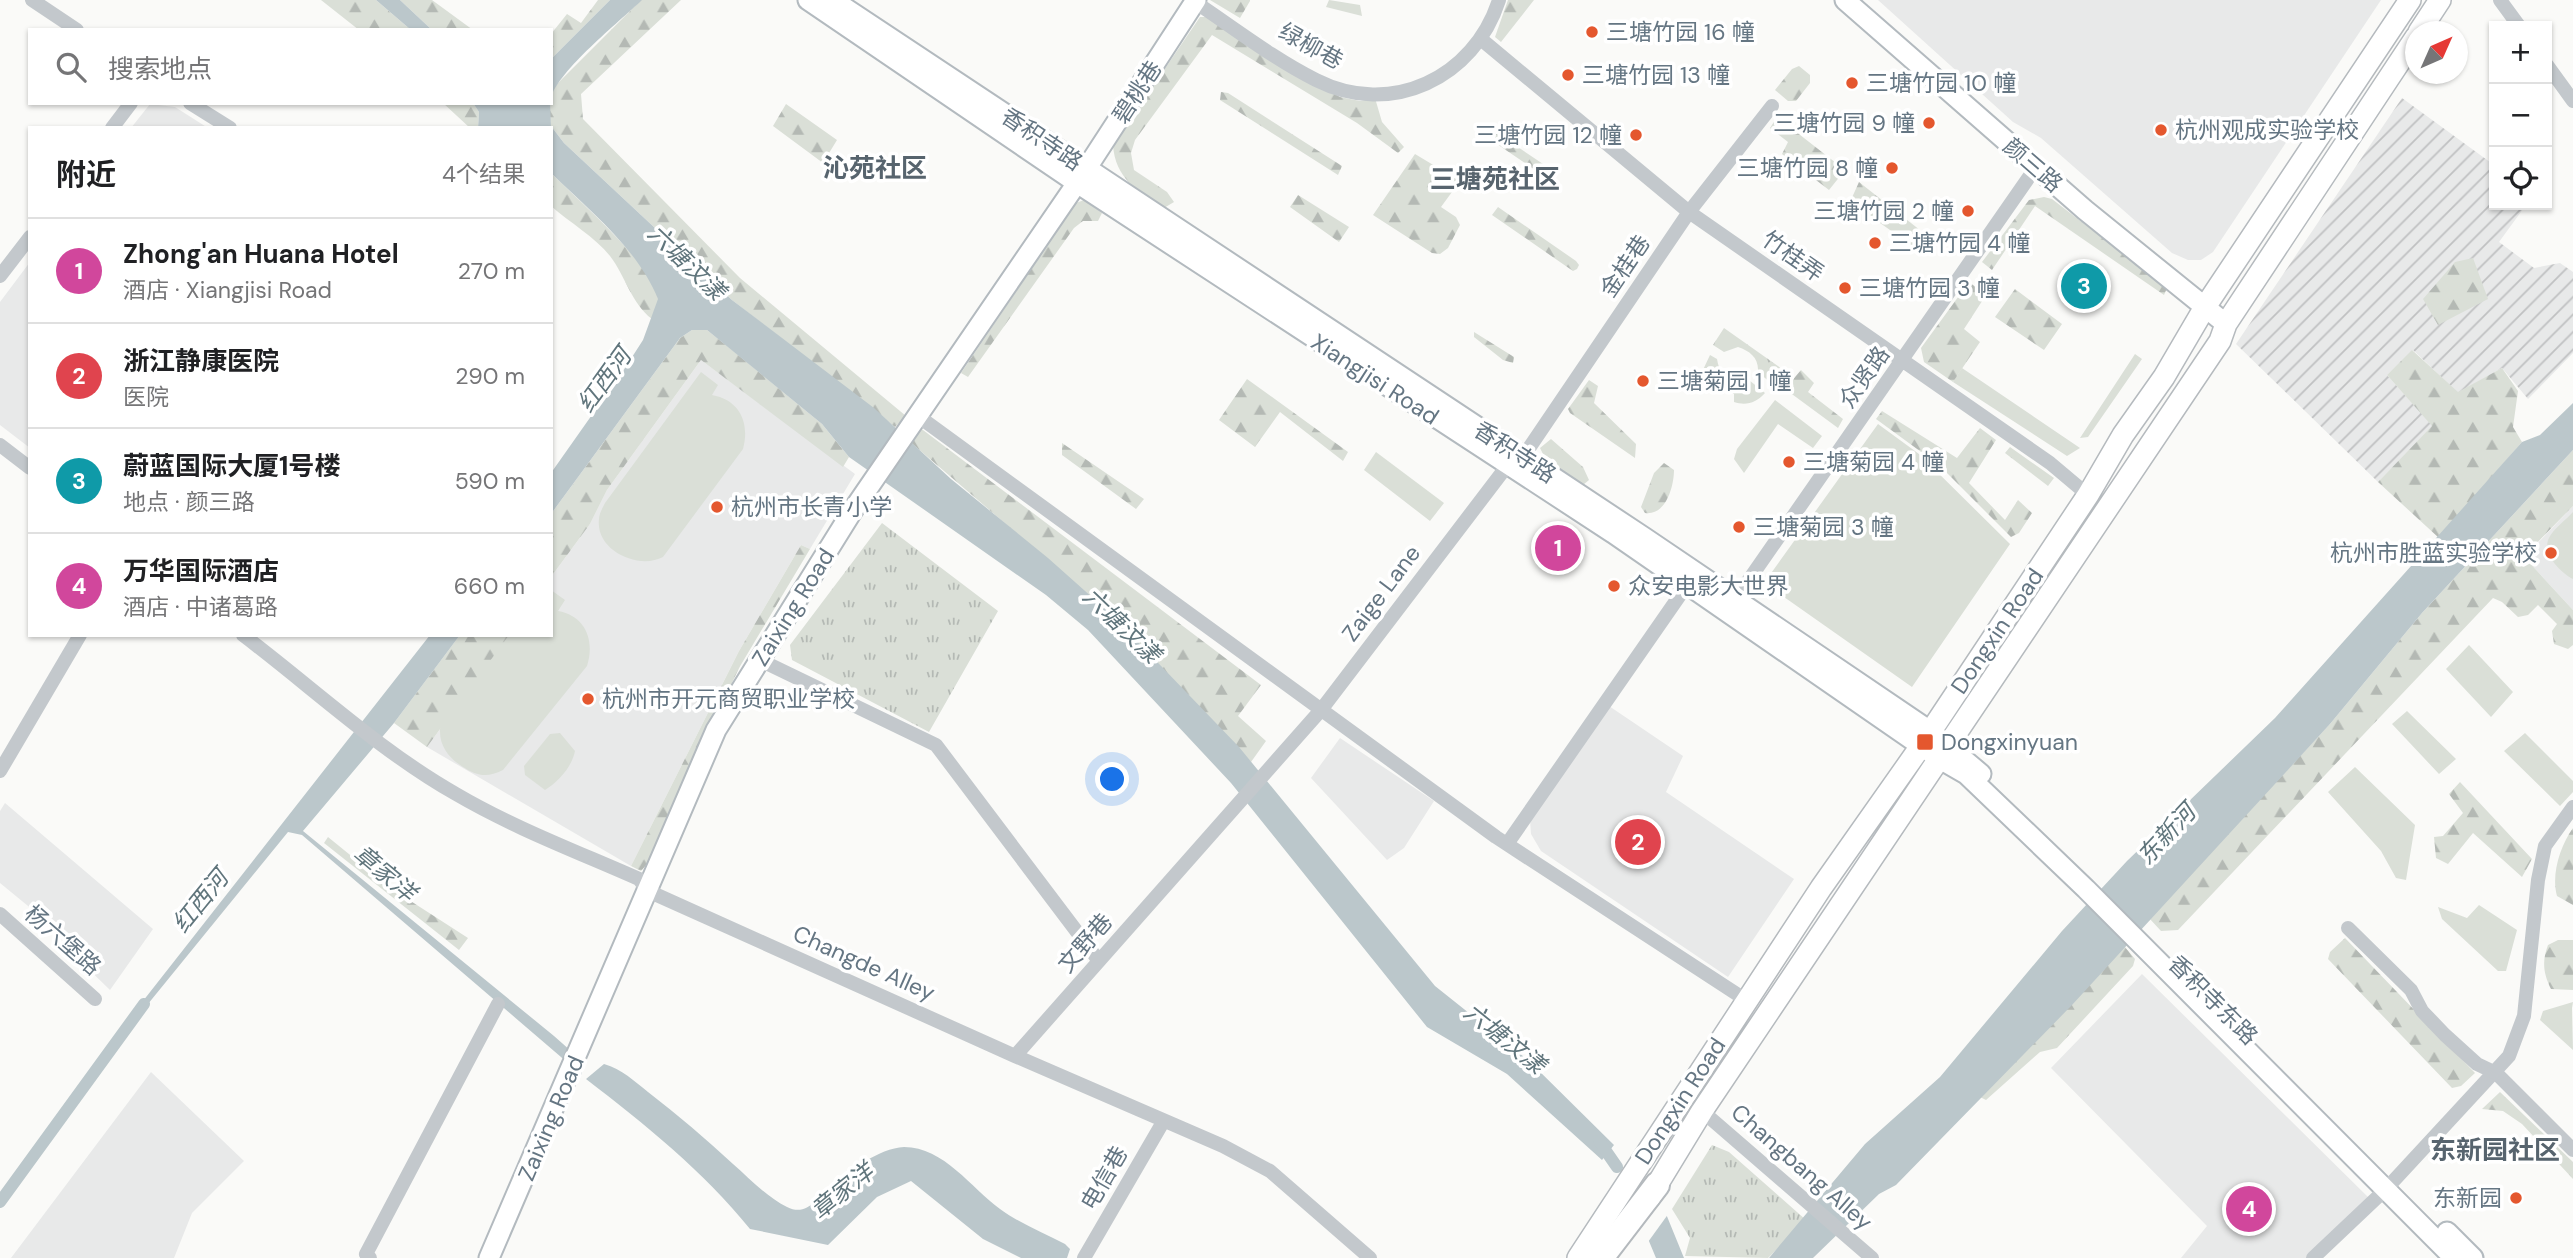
<!DOCTYPE html>
<html lang="zh">
<meta charset="utf-8">
<style>
:root{--surface:#fff;--page:#f6f6f6;--text:#202124;--muted:#757577;--line:#e0e0e0;--accent:#0f766e}
body{margin:0;font-family:"DM Sans","Noto Sans SC",sans-serif;background:var(--page);color:var(--text)}
.controls{position:absolute;right:21px;top:21px;display:grid;overflow:hidden;border-radius:0px;box-shadow:0 2px 5px #0004}
.controls button{width:63px;height:63px;display:grid;place-items:center;padding:0;border:0;border-bottom:2px solid var(--line);background:var(--surface);color:var(--text);font:35px sans-serif}
.compass{position:absolute;left:2405px;top:21px;width:63px;height:63px;border-radius:50%;background:var(--surface);box-shadow:0 2px 5px #0004;rotate:45deg}
.you{position:absolute;left:1113px;top:780px;width:24px;height:24px;margin:-18px;border:5px solid #fff;border-radius:50%;background:#1a73e8;box-shadow:0 0 0 10px #1a73e833}
.badge{display:grid;place-items:center;width:46px;height:46px;border-radius:50%;background:var(--accent);color:#fff;font-size:23px;font-weight:700}
.pin{position:absolute;translate:-50% -50%;border:4px solid #fff;box-shadow:0 2px 7px #0006}
.list{margin:0;padding:0;list-style:none}
h2{display:flex;justify-content:space-between;align-items:center;height:91px;margin:0;padding:0 28px;font-size:30px}
h2 small{font-size:23px;font-weight:400;color:var(--muted)}
.list li{display:grid;grid-template-columns:46px 1fr auto;gap:21px;align-items:center;box-sizing:border-box;height:105px;padding:0 28px;border-top:2px solid var(--line)}
.list b{display:block;font-size:26px;white-space:nowrap}
.list p{margin:0;font-size:23px;white-space:nowrap;color:var(--muted)}
.list em{font-size:23px;font-style:normal;color:var(--muted)}
.icon{flex:none;width:38px;height:38px;fill:none;stroke:currentColor;stroke-width:2;stroke-linecap:round;stroke-linejoin:round}
.map{position:relative;flex:none;width:2573px;height:1258px;overflow:hidden}
.search{position:absolute;background:var(--surface);box-shadow:0 2px 5px #0004;left:28px;top:28px;width:525px;height:77px;display:flex;align-items:center;gap:18px;box-sizing:border-box;padding:0 24px;border-radius:0px;color:var(--muted);font-size:26px}
.panel{position:absolute;background:var(--surface);box-shadow:0 2px 5px #0004;left:28px;top:126px;width:525px;height:511px;border-radius:0px}
.map>svg:first-child{display:block}
</style>
<div class="map">
<svg width="2573" height="1258" viewBox="0 0 2573 1258">
<defs>
<pattern id="industrial-furrows" width="10" height="10" patternUnits="userSpaceOnUse" patternTransform="scale(1.75)"><rect width="10" height="10" fill="#e8e9e9"/><path d="M-1 1l2-2M0 10L10 0M9 11l2-2" fill="none" stroke="#c0c1c2"/></pattern>
<pattern id="forest-firs" width="22" height="20" patternUnits="userSpaceOnUse" patternTransform="scale(1.75)"><rect width="22" height="20" fill="#dadfd7"/><path d="M5 1l3.5 6h-7zM16 11l3.5 6h-7z" fill="#b4b9b4"/></pattern>
<pattern id="park-tufts" width="24" height="20" patternUnits="userSpaceOnUse" patternTransform="scale(1.75)"><rect width="24" height="20" fill="#dadfd7"/><path d="M3 7l-1-3M5 7V3M7 7l1-3M15 17l-1-3M17 17v-4M19 17l1-3" fill="none" stroke="#b4b9b4"/></pattern>
</defs>
<rect width="100%" height="100%" fill="#fafaf8"/>
<path fill="#e8e9e9" d="M 1878,0 L 2381,0 L 2213,252 L 2201,260 L 2188,260 L 2172,253 L 2041,138 L 2013,122 Z
M 150,104 L 175,107 L 208,128 L 131,128 Z
M 30,262 L 30,448 L 0,425 L 0,302 Z
M 701,360 L 855,474 L 810,549 L 801,545 L 739,651 L 631,866 L 427,747 L 509,635 L 551,635 L 551,577 L 590,524 L 607,490 Z
M 2573,506 L 2573,610 L 2526,559 L 2533,548 Z
M 1609,706 L 1683,756 L 1666,792 L 1794,879 L 1728,977 L 1541,851 L 1531,834 L 1530,820 Z
M 1340,738 L 1434,801 L 1404,848 L 1387,860 L 1311,778 Z
M 5,803 L 153,929 L 110,990 L 76,957 L 61,933 L 0,883 L 0,811 Z
M 2142,974 L 2369,1198 L 2310,1258 L 2181,1258 L 2207,1226 L 2051,1068 Z
M 151,1072 L 244,1161 L 192,1213 L 174,1258 L 11,1258 Z"/>
<path fill="url(#industrial-furrows)" d="M 2402,98 L 2494,165 L 2494,205 L 2526,205 L 2499,242 L 2534,268 L 2560,263 L 2573,272 L 2573,353 L 2528,399 L 2502,368 L 2458,393 L 2413,350 L 2387,375 L 2433,426 L 2378,482 L 2236,344 Z"/>
<path fill="#dadfd7" d="M 1329,0 L 1360,5 L 1362,16 L 1326,7 Z
M 2135,354 L 2142,359 L 2088,437 L 2080,438 Z
M 1710,355 L 1717,359 C 1719,371 1723,376 1733,382 L 1749,380 L 1765,393 C 1756,403 1746,406 1734,402 L 1734,394 L 1702,372 Z
M 1962,368 L 2080,448 L 2067,456 L 1953,382 Z
M 701,372 L 718,385 L 712,395 C 740,400 750,423 743,449 L 663,557 C 639,570 595,551 599,519 C 599,514 603,507 605,503 Z
M 1775,400 L 1822,436 L 1813,448 L 1778,424 L 1744,473 L 1734,459 L 1737,449 Z
M 1878,424 L 1919,454 L 2010,544 L 1912,687 L 1764,583 Z
M 1376,452 L 1444,503 L 1430,521 L 1364,470 Z
M 2573,512 L 2573,579 C 2561,573 2541,553 2549,538 C 2553,529 2566,520 2573,512 Z
M 551,590 L 565,600 L 558,611 C 586,616 595,641 587,666 L 503,770 C 487,778 477,776 463,767 C 450,759 440,747 440,732 C 440,709 493,655 509,635 L 551,635 Z
M 2469,645 L 2513,692 L 2491,717 L 2446,669 Z
M 2407,711 L 2456,759 L 2439,774 L 2392,724 Z
M 560,733 L 575,751 C 572,767 558,782 545,790 L 525,775 L 524,766 L 550,734 Z
M 2525,733 L 2573,781 L 2573,792 L 2560,806 L 2504,751 Z
M 2355,767 L 2415,825 L 2406,880 L 2396,878 L 2381,851 L 2328,792 Z
M 2479,905 L 2517,930 L 2506,971 L 2498,971 L 2442,919 L 2438,907 L 2467,918 Z
M 2573,1002 L 2572,1008 L 2573,1050 L 2540,1020 L 2543,1011 Z"/>
<path fill="url(#forest-firs)" d="M 321,0 L 376,0 L 411,30 L 359,30 Z
M 400,0 L 432,0 L 473,30 L 432,30 Z
M 598,0 L 610,0 L 551,59 L 551,34 L 567,14 L 581,23 Z
M 641,0 L 681,0 L 581,94 L 583,119 L 740,278 L 906,416 L 895,427 L 732,300 L 564,143 L 551,126 L 549,106 L 554,87 Z
M 1210,0 L 1250,0 L 1250,1 L 1240,18 Z
M 1508,0 L 1534,0 L 1501,42 L 1495,37 Z
M 1200,17 L 1207,17 L 1340,97 L 1360,101 L 1375,98 L 1382,122 L 1404,147 L 1398,153 L 1357,123 L 1212,35 L 1135,140 L 1131,153 L 1134,170 L 1167,192 L 1174,202 L 1164,208 C 1138,192 1115,178 1113,145 Z
M 1799,66 L 1810,75 L 1810,83 L 1796,101 L 1788,101 L 1775,90 L 1792,69 Z
M 1221,92 L 1228,93 L 1342,166 L 1338,175 L 1220,100 Z
M 443,103 L 473,103 L 479,112 L 478,128 L 470,128 Z
M 786,104 L 837,140 L 823,163 L 773,126 Z
M 1777,117 L 1845,170 L 1829,190 L 1782,154 L 1788,142 L 1770,128 Z
M 1491,129 L 1552,170 L 1547,178 L 1494,142 L 1489,137 Z
M 1415,154 L 1460,181 L 1441,207 L 1456,217 L 1460,225 L 1448,248 L 1440,254 L 1432,253 L 1373,215 Z
M 551,173 C 575,197 655,267 658,298 C 659,305 655,314 652,319 C 631,303 626,277 610,256 C 595,237 569,222 551,206 Z
M 1859,182 L 1930,238 L 1920,251 L 1850,202 Z
M 1298,195 L 1349,227 L 1339,242 L 1290,207 Z
M 2044,197 L 2052,199 L 2167,288 L 2164,295 L 2035,206 L 1992,270 L 1982,262 L 2029,200 Z
M 1084,200 L 1102,213 L 1098,221 L 1083,221 L 1074,228 L 968,377 L 961,373 L 1076,203 Z
M 1498,207 L 1576,261 L 1579,265 L 1577,269 L 1573,271 L 1492,215 Z
M 2473,258 L 2488,299 L 2438,325 L 2423,299 L 2455,262 Z
M 1969,282 L 1986,295 L 1964,329 L 1980,342 L 1953,382 L 1924,362 L 1921,348 Z
M 2015,289 L 2062,324 L 2044,350 L 1995,317 Z
M 692,330 L 707,330 L 732,350 L 822,424 L 849,457 L 843,467 L 701,360 L 607,490 L 590,524 L 551,577 L 551,514 L 680,338 Z
M 1474,332 L 1514,357 L 1513,363 L 1503,360 L 1474,337 Z
M 2412,350 L 2458,392 L 2502,368 L 2518,391 L 2513,427 L 2522,442 L 2439,538 L 2378,482 L 2432,426 L 2387,375 Z
M 1801,370 L 1814,383 L 1808,392 L 1843,419 L 1838,428 L 1785,389 Z
M 1247,379 L 1348,452 L 1343,461 L 1280,412 L 1255,447 L 1219,420 Z
M 1589,380 L 1598,386 L 1594,403 L 1636,444 L 1635,458 L 1570,413 L 1568,409 Z
M 1882,411 L 1957,458 L 1980,428 L 1996,440 L 1969,483 L 2005,520 L 2018,500 L 2032,513 L 2019,533 L 2011,537 L 1939,465 L 1876,419 Z
M 919,427 L 1261,685 L 1238,716 L 1266,741 L 1251,762 L 1112,615 L 909,441 Z
M 1551,439 L 1583,467 L 1589,480 L 1583,485 L 1545,458 L 1540,448 Z
M 1062,443 L 1144,499 L 1136,509 L 1062,455 Z
M 2010,447 L 2054,478 L 2048,486 L 2005,453 Z
M 2573,450 L 2573,506 L 2533,547 L 2526,559 L 2573,610 L 2573,645 L 2568,649 L 2554,644 L 2552,631 L 2557,624 L 2538,605 L 2528,615 L 2518,617 L 2502,602 L 2493,598 L 2178,930 L 2161,931 L 2149,918 L 2330,724 L 2422,613 Z
M 1664,463 L 1674,470 C 1674,486 1666,516 1645,513 L 1641,507 L 1654,473 Z
M 801,545 L 810,549 L 739,668 L 648,863 L 641,871 L 631,866 L 739,651 Z
M 460,635 L 509,635 L 427,747 L 394,723 Z
M 2460,782 L 2532,859 L 2522,877 L 2473,833 L 2448,864 L 2436,858 L 2434,837 L 2443,836 L 2463,813 L 2449,794 Z
M 2573,828 L 2573,905 L 2557,896 C 2551,875 2560,846 2573,828 Z
M 328,837 L 392,889 L 468,938 L 459,950 L 324,843 Z
M 2345,938 L 2475,1073 L 2461,1086 L 2452,1088 L 2328,959 L 2330,952 Z
M 2558,940 L 2573,940 L 2573,990 L 2551,989 C 2543,973 2542,961 2548,945 Z
M 2124,946 L 2135,959 L 2133,966 L 2057,1048 L 2040,1052 L 1986,1100 L 1980,1097 L 2071,1005 Z
M 2500,1092 L 2573,1162 L 2573,1179 L 2522,1124 L 2503,1111 L 2482,1109 Z"/>
<path fill="url(#park-tufts)" d="M 1724,328 L 1782,369 L 1772,384 L 1758,372 C 1759,358 1750,351 1738,347 L 1724,352 L 1713,345 Z
M 882,523 L 998,611 L 929,732 L 792,660 L 790,645 Z
M 1712,1145 L 1729,1152 L 1806,1220 L 1768,1258 L 1685,1256 L 1690,1238 L 1672,1209 Z"/>
<path fill="#bbc7cb" d="M 376,0 L 400,0 L 432,30 L 411,30 Z
M 610,0 L 642,0 C 619,22 558,71 551,98 L 551,59 Z
M 473,103 L 550,103 L 551,126 L 564,143 L 732,300 L 874,408 L 951,479 L 1048,558 L 1112,615 L 1239,747 L 1435,986 L 1528,1060 L 1614,1145 L 1602,1160 L 1507,1074 L 1427,1027 L 1231,783 L 1088,630 L 1046,595 L 849,457 L 822,424 L 707,330 L 692,330 L 680,338 L 551,514 L 551,473 L 625,368 L 643,340 L 658,299 C 638,249 589,210 551,173 L 551,128 L 478,128 L 479,112 Z
M 2573,403 L 2573,450 L 2422,613 L 2330,724 L 2072,1005 L 1896,1185 L 1879,1194 L 1813,1258 L 1769,1258 L 1865,1144 L 1940,1077 L 2062,931 L 2127,861 L 2275,718 L 2522,442 L 2540,435 Z
M 430,635 L 460,635 L 394,723 L 303,831 L 554,1036 L 580,1059 L 582,1075 L 302,835 L 288,832 L 139,1015 L 132,1015 Z
M 604,1064 C 622,1069 634,1081 648,1092 C 678,1115 706,1139 733,1164 C 750,1179 767,1197 787,1207 C 807,1217 817,1198 830,1187 C 848,1172 879,1148 904,1147 C 944,1147 971,1188 1000,1209 C 1019,1223 1044,1233 1065,1244 L 1070,1249 L 1067,1258 L 1021,1258 L 983,1239 L 911,1181 L 877,1197 L 828,1245 L 750,1229 C 703,1171 646,1125 586,1079 Z
M 1664,1209 L 1684,1258 L 1656,1258 L 1646,1234 Z"/>
<path fill="#fafaf8" d="M 1665,1205 L 1669,1213 L 1648,1242 L 1643,1232 Z"/>
<g fill="none" stroke-linecap="round" stroke-linejoin="round">
<path stroke="#bbc7cb" stroke-width="12" d="M 1599,1141 L 1617,1167
M 0,1202 L 144,1004"/>
<defs>
<path id="secondary" d="M 808,0 L 1077,183 L 1613,533 L 1940,759 L 1966,774 L 2086,889 L 2454,1258
M 833,0 L 1645,538 L 1930,731 L 1981,774
M 1845,0 L 2085,210 L 2226,324
M 2447,1232 L 2473,1258
M 489,1258 L 716,730 L 853,510 L 1077,183 L 1196,0"/>
<path id="primary" d="M 2419,32 L 2440,0
M 1649,1198 L 1702,1111 L 2220,341 L 2226,324 L 2416,37
M 1578,1258 L 1821,888 L 1921,746 L 2088,495 L 2123,435 L 2164,377 L 2205,307 L 2410,0"/>
<path id="highway" d="M 1601,1258 L 1657,1185"/>
</defs>
<use href="#secondary" stroke="#b3babf" stroke-width="23"/>
<use href="#primary" stroke="#b5babe" stroke-width="24"/>
<use href="#highway" stroke="#b4b9bd" stroke-width="28"/>
<path stroke="#c3c8cc" stroke-width="14" d="M 32,0 L 77,30
M 2500,0 L 2519,26
M 1195,2 C 1234,28 1274,59 1316,80 C 1391,118 1474,78 1499,0
M 1482,40 L 1689,212 L 2050,463 L 2088,495
M 2547,65 L 2573,101
M 190,103 L 230,128
M 112,128 L 131,103
M 0,276 L 30,237
M 918,416 L 1496,837 L 1746,1000
M 0,445 L 30,468
M 1730,607 L 2036,167
M 243,635 C 313,688 380,751 456,794 C 514,828 578,852 639,879 L 648,891 L 1015,1056 L 1223,1146 L 1270,1171 L 1370,1258
M 760,660 L 936,745 L 1099,961
M 0,771 L 80,635
M 1507,844 L 1687,585
M 0,914 L 95,999
M 2348,928 L 2411,990 L 2422,1011 L 2445,1035 L 2477,1064 L 2496,1073 L 2573,1150
M 1015,1056 L 1321,710 L 1507,466 L 1523,457 L 1689,212 L 1772,106
M 1702,1111 L 1872,1258
M 370,1258 L 366,1254 L 498,1004
M 1084,1258 L 1163,1122
M 2313,1258 L 2386,1189 L 2509,1056 L 2524,1016 L 2538,880 L 2545,846 L 2573,807"/>
<use href="#secondary" stroke="#fff" stroke-width="19"/>
<use href="#primary" stroke="#fff" stroke-width="21"/>
<use href="#highway" stroke="#fff" stroke-width="24"/>
</g>
<g fill="#e4572e" stroke="#fff" stroke-width="2.5">
<circle cx="1592" cy="32" r="7"/>
<circle cx="1568" cy="75" r="7"/>
<circle cx="1852" cy="83" r="7"/>
<circle cx="1929" cy="123" r="7"/>
<circle cx="2161" cy="130" r="7"/>
<circle cx="1636" cy="135" r="7"/>
<circle cx="1892" cy="168" r="7"/>
<circle cx="1968" cy="211" r="7"/>
<circle cx="1875" cy="243" r="7"/>
<circle cx="1845" cy="288" r="7"/>
<circle cx="1643" cy="381" r="7"/>
<circle cx="1789" cy="462" r="7"/>
<circle cx="717" cy="507" r="7"/>
<circle cx="1739" cy="527" r="7"/>
<circle cx="2551" cy="553" r="7"/>
<circle cx="1614" cy="586" r="7"/>
<circle cx="588" cy="699" r="7"/>
<rect x="1916" y="733" width="18" height="18" rx="3.5"/>
<circle cx="2516" cy="1198" r="7"/>
</g>
<g text-anchor="middle" dominant-baseline="central" stroke-width="7" stroke-linejoin="round" paint-order="stroke">
<g font-size="23" fill="#657683" stroke="#fff" text-anchor="start">
<text x="1606" y="32">三塘竹园 16 幢</text>
<text x="1582" y="75">三塘竹园 13 幢</text>
<text x="1866" y="83">三塘竹园 10 幢</text>
<text x="1915" y="123" text-anchor="end">三塘竹园 9 幢</text>
<text x="2175" y="130">杭州观成实验学校</text>
<text x="1622" y="135" text-anchor="end">三塘竹园 12 幢</text>
<text x="1878" y="168" text-anchor="end">三塘竹园 8 幢</text>
<text x="1954" y="211" text-anchor="end">三塘竹园 2 幢</text>
<text x="1889" y="243">三塘竹园 4 幢</text>
<text x="1859" y="288">三塘竹园 3 幢</text>
<text x="1657" y="381">三塘菊园 1 幢</text>
<text x="1803" y="462">三塘菊园 4 幢</text>
<text x="731" y="507">杭州市长青小学</text>
<text x="1753" y="527">三塘菊园 3 幢</text>
<text x="2537" y="553" text-anchor="end">杭州市胜蓝实验学校</text>
<text x="1628" y="586">众安电影大世界</text>
<text x="602" y="699">杭州市开元商贸职业学校</text>
<text x="1941" y="742">Dongxinyuan</text>
<text x="2502" y="1198" text-anchor="end">东新园</text>
</g>
<g font-size="23" fill="#657683" stroke="#fff">
<text transform="translate(1311 46) rotate(29)">绿柳巷</text>
<text transform="translate(1137 92) rotate(-57)">碧桃巷</text>
<text transform="translate(1042 139) rotate(34)">香积寺路</text>
<text transform="translate(2033 165) rotate(41)">颜三路</text>
<text transform="translate(1793 256) rotate(35)">竹桂弄</text>
<text transform="translate(1625 266) rotate(-56)">金桂巷</text>
<text transform="translate(1864 377) rotate(-55)">众贤路</text>
<text transform="translate(1375 379) rotate(33)">Xiangjisi Road</text>
<text transform="translate(1515 452) rotate(33)">香积寺路</text>
<text transform="translate(1381 593) rotate(-53)">Zaige Lane</text>
<text transform="translate(793 607) rotate(-58)">Zaixing Road</text>
<text transform="translate(1997 631) rotate(-56)">Dongxin Road</text>
<text transform="translate(63 940) rotate(41)">杨六堡路</text>
<text transform="translate(1085 943) rotate(-49)">文野巷</text>
<text transform="translate(864 963) rotate(24)">Changde Alley</text>
<text transform="translate(2213 1000) rotate(45)">香积寺东路</text>
<text transform="translate(1680 1101) rotate(-57)">Dongxin Road</text>
<text transform="translate(551 1118) rotate(-67)">Zaixing Road</text>
<text transform="translate(1802 1167) rotate(41)">Changbang Alley</text>
<text transform="translate(1104 1178) rotate(-60)">电信巷</text>
</g>
<g font-size="24" font-style="italic" fill="#60757c" stroke="#fff">
<text transform="translate(687 262) rotate(44)">六塘汶漾</text>
<text transform="translate(604 380) rotate(-54)">红西河</text>
<text transform="translate(1122 625) rotate(44)">六塘汶漾</text>
<text transform="translate(2166 834) rotate(-47)">东新河</text>
<text transform="translate(385 873) rotate(40)">章家洋</text>
<text transform="translate(200 901) rotate(-51)">红西河</text>
<text transform="translate(1505 1038) rotate(39)">六塘汶漾</text>
<text transform="translate(842 1191) rotate(-39)">章家洋</text>
</g>
<g font-size="26" font-weight="bold" fill="#57646e" stroke="#fff">
<text x="875" y="168">沁苑社区</text>
<text x="1495" y="179">三塘苑社区</text>
<text x="2495" y="1150">东新园社区</text>
</g>
</g>
</svg>
<div class="controls">
<button>+</button>
<button>−</button>
<button><svg class="icon" aria-label="locate" viewBox="0 0 24 24"><circle cx="12" cy="12" r="6"/><path d="M12 2v4M12 18v4M2 12h4M18 12h4"/></svg></button>
</div>
<svg class="compass" viewBox="-18 -18 36 36"><path d="M0-13l5 13h-10z" fill="#e53935"/><path d="M0 13l5-13h-10z" fill="#757577"/></svg>
<div class="you"></div>
<div class="pin badge" style="left:1558px;top:548px;background:#d1479c">1</div>
<div class="pin badge" style="left:1638px;top:842px;background:#e0444e">2</div>
<div class="pin badge" style="left:2084px;top:286px;background:#0f9aa8">3</div>
<div class="pin badge" style="left:2249px;top:1209px;background:#d1479c">4</div>
<div class="search"><svg class="icon" aria-label="search" viewBox="0 0 24 24"><circle cx="10" cy="10" r="6"/><path d="M15 15l6 6"/></svg>搜索地点</div>
<section class="panel">
<h2>附近<small>4个结果</small></h2>
<ul class="list">
<li><span class="badge" style="background:#d1479c">1</span><div><b>Zhong'an Huana Hotel</b><p>酒店 · Xiangjisi Road</p></div><em>270 m</em></li>
<li><span class="badge" style="background:#e0444e">2</span><div><b>浙江静康医院</b><p>医院</p></div><em>290 m</em></li>
<li><span class="badge" style="background:#0f9aa8">3</span><div><b>蔚蓝国际大厦1号楼</b><p>地点 · 颜三路</p></div><em>590 m</em></li>
<li><span class="badge" style="background:#d1479c">4</span><div><b>万华国际酒店</b><p>酒店 · 中诸葛路</p></div><em>660 m</em></li>
</ul>
</section>
</div>
